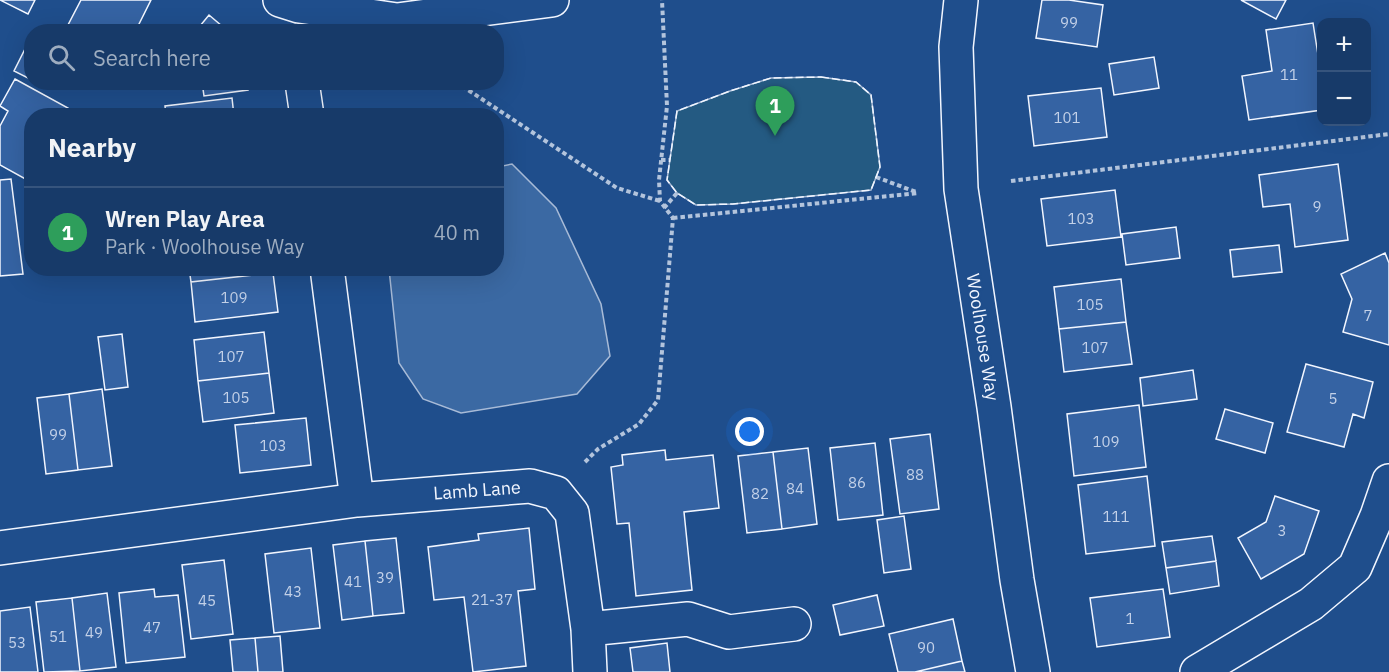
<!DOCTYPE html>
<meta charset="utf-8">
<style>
:root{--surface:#173a69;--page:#244571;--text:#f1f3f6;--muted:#9eadc0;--line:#36547d;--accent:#ea580c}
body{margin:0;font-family:"IBM Plex Sans",sans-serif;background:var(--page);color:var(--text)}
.controls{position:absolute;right:18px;top:18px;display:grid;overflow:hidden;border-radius:12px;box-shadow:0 6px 24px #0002}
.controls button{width:54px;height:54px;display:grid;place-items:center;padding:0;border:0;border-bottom:2px solid var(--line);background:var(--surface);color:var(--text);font:30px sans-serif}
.you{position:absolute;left:750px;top:432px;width:21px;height:21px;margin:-15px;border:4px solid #fff;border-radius:50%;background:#1a73e8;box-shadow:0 0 0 9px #1a73e833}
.badge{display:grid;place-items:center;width:39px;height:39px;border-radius:50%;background:var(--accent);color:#fff;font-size:20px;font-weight:700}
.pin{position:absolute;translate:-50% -50px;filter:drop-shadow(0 2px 3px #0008)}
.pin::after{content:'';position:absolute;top:32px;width:21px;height:18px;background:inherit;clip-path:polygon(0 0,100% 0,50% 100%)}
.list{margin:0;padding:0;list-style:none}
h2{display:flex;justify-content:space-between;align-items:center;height:78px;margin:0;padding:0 24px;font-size:26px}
h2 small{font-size:20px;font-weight:400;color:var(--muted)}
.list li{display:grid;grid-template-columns:39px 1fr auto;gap:18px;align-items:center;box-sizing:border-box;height:90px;padding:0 24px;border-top:2px solid var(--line)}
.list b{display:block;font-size:22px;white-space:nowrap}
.list p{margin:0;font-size:20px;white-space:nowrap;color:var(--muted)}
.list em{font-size:20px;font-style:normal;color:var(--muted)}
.icon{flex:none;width:33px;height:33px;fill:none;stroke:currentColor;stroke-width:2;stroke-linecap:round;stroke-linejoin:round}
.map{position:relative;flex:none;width:1389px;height:672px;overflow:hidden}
.search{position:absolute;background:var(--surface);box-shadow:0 6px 24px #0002;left:24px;top:24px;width:480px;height:66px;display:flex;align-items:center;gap:15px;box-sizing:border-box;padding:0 21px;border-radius:24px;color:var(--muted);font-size:22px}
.panel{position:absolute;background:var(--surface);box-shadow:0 6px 24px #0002;left:24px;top:108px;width:480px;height:168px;border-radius:24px}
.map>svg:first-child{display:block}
</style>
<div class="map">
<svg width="1389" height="672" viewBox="0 0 1389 672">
<rect width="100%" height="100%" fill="#1f4e8c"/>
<path fill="#245a82" stroke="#a8bbd7" stroke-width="1.5" d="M 821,77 L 856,82 L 871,95 L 880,167 L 871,190 L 733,204 L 696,205 L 677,193 L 667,180 L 677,111 L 730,91 L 771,78 Z"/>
<path fill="#3b69a3" stroke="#a8bbd7" stroke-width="1.5" d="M 512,164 L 556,208 L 601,304 L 610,356 L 577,394 L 461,413 L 423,399 L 399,363 L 389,269 L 496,268 L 497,167 Z"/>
<path fill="#3563a3" stroke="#f2f6ff" stroke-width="1.5" d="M 0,0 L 35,0 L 28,14 Z
M 81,0 L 151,0 L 135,32 L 81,32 L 68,25 Z
M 1042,0 L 1069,0 L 1103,5 L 1097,47 L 1036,38 Z
M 1241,0 L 1286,0 L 1276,19 Z
M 209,15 L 229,32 L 195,32 Z
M 1313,23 L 1322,80 L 1322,110 L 1249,120 L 1242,76 L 1272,71 L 1266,30 Z
M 32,35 L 32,80 L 14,71 Z
M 1154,57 L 1159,88 L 1114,95 L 1109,64 Z
M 15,79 L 68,108 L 64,116 L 32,116 L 32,176 L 29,181 L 0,165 L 0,126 L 8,111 L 0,106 Z
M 202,82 L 247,82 L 248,90 L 204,96 Z
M 1101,88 L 1107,137 L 1034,146 L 1028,96 Z
M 232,98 L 234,116 L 166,116 L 165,106 Z
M 1338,164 L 1348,240 L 1295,247 L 1290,204 L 1263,207 L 1259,175 Z
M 11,179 L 23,274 L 0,276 L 0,180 Z
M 1115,190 L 1121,237 L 1047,246 L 1041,199 Z
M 1176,227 L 1180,258 L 1126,265 L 1122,234 Z
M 1279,245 L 1282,272 L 1233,277 L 1230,250 Z
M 1385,253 L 1389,263 L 1389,345 L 1343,332 L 1352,299 L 1341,274 Z
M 189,268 L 273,268 L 273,273 L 191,282 Z
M 273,273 L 278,312 L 195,322 L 191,282 Z
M 1121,279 L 1126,322 L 1059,329 L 1054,287 Z
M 1126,322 L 1132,364 L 1064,372 L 1059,329 Z
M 264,332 L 269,373 L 198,381 L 194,340 Z
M 122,334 L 128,387 L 105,390 L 98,337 Z
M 1306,364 L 1373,382 L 1364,418 L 1353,414 L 1344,447 L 1287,432 Z
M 1193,370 L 1197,399 L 1143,406 L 1140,378 Z
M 269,373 L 274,413 L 203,422 L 198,381 Z
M 102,389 L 112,466 L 78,470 L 69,394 Z
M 69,394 L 78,470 L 46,474 L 37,398 Z
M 1139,405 L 1146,467 L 1074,476 L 1067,414 Z
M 1225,409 L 1273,423 L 1265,453 L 1216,439 Z
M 306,418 L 311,465 L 240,473 L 235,425 Z
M 930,434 L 939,509 L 900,514 L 890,439 Z
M 875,443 L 883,515 L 838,520 L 830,448 Z
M 808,448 L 817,524 L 782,529 L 773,452 Z
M 665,450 L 666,460 L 713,455 L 719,508 L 684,512 L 692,590 L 636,596 L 629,523 L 617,524 L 611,467 L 623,465 L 622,455 Z
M 773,452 L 782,529 L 747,533 L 738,456 Z
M 1147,476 L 1155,546 L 1086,554 L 1078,485 Z
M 1275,496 L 1319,511 L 1304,554 L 1261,579 L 1238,538 L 1266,522 Z
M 904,516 L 911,569 L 884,573 L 877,520 Z
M 529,528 L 535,589 L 518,591 L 526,666 L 473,672 L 464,597 L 434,600 L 428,547 L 479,540 L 478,534 Z
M 1212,536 L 1216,561 L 1166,568 L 1162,542 Z
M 396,538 L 404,613 L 373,616 L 365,541 Z
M 365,541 L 373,616 L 342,620 L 333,545 Z
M 311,548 L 320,628 L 274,633 L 265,554 Z
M 224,560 L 233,634 L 191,639 L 182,565 Z
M 1216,561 L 1219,586 L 1170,594 L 1166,568 Z
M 154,589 L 155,597 L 178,595 L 185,657 L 126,663 L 119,593 Z
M 1163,589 L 1170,637 L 1097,647 L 1090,598 Z
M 107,593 L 116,667 L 80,671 L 72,598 Z
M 877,595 L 884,626 L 840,635 L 833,605 Z
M 72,598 L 80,671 L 44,672 L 36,602 Z
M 30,607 L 38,672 L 0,672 L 0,611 Z
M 953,619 L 962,661 L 915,672 L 898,672 L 889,634 Z
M 280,636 L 283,672 L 258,672 L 255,638 Z
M 255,638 L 258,672 L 233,672 L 230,640 Z
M 667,643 L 670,672 L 633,672 L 630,648 Z
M 962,661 L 965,672 L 915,672 Z"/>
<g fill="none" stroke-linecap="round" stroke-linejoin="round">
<defs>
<path id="minor" d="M 280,0 L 299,6 L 397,20 L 552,0
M 961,0 L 956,47 L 961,189 L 994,407 L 1017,580 L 1033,672
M 302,82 L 307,116
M 357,500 L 530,486 L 556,493 L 572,513 L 588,629 L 590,672
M 0,548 L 357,500 L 327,268
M 588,629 L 688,619 L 729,632 L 794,624
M 1197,672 L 1311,604 L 1355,567 L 1377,516 L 1389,481"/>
</defs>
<use href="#minor" stroke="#f2f6ff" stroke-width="36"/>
<path stroke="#b3c4dc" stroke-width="4" stroke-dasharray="4.5 3" stroke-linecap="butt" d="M 456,82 L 617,188 L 660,201
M 661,160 L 670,160
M 876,177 L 916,192
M 1011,181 L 1389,134
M 664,208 L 677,193
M 673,218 L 919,193
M 585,462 L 598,449 L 639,424 L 658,400 L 673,218 L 660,201 L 659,180 L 667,106 L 662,0"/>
<use href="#minor" stroke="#1f4e8c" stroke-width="33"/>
<path stroke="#f2f6ff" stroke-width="1.5" stroke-dasharray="8 3" stroke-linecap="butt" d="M 821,77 L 856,82 L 871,95 L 880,167 L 871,190 L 733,204 L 696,205 L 677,193 L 667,180 L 677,111 L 730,91 L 771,78 Z"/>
</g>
<g text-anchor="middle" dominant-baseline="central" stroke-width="4.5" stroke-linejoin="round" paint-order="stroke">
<g font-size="15" fill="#c3d1e8">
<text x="1069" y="22">99</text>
<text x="1289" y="74">11</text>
<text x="1067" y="117">101</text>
<text x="1317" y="206">9</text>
<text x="1081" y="218">103</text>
<text x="234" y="297">109</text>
<text x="1090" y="304">105</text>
<text x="1368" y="315">7</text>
<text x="1095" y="347">107</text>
<text x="231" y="356">107</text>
<text x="236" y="397">105</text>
<text x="1333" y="398">5</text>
<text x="58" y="434">99</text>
<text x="1106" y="441">109</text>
<text x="273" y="445">103</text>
<text x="915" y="474">88</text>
<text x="857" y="482">86</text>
<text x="795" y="488">84</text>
<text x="760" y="493">82</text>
<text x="1116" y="516">111</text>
<text x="1282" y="530">3</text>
<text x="385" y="577">39</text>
<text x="353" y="581">41</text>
<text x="293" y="591">43</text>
<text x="492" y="599">21-37</text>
<text x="207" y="600">45</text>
<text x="1130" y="618">1</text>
<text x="152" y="627">47</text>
<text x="94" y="632">49</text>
<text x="58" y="636">51</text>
<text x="17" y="642">53</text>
<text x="926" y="647">90</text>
</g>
<g font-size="18" fill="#f2f6ff" stroke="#1f4e8c">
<text transform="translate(983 337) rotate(81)">Woolhouse Way</text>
<text transform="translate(477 490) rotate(-4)">Lamb Lane</text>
</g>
</g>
</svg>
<div class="controls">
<button>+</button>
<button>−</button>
</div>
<div class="you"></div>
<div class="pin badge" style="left:775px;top:136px;background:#2e9e5b">1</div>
<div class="search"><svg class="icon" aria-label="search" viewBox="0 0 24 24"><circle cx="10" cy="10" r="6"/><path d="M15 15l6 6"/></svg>Search here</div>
<section class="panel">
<h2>Nearby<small></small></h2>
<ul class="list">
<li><span class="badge" style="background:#2e9e5b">1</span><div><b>Wren Play Area</b><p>Park · Woolhouse Way</p></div><em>40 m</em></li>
</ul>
</section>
</div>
